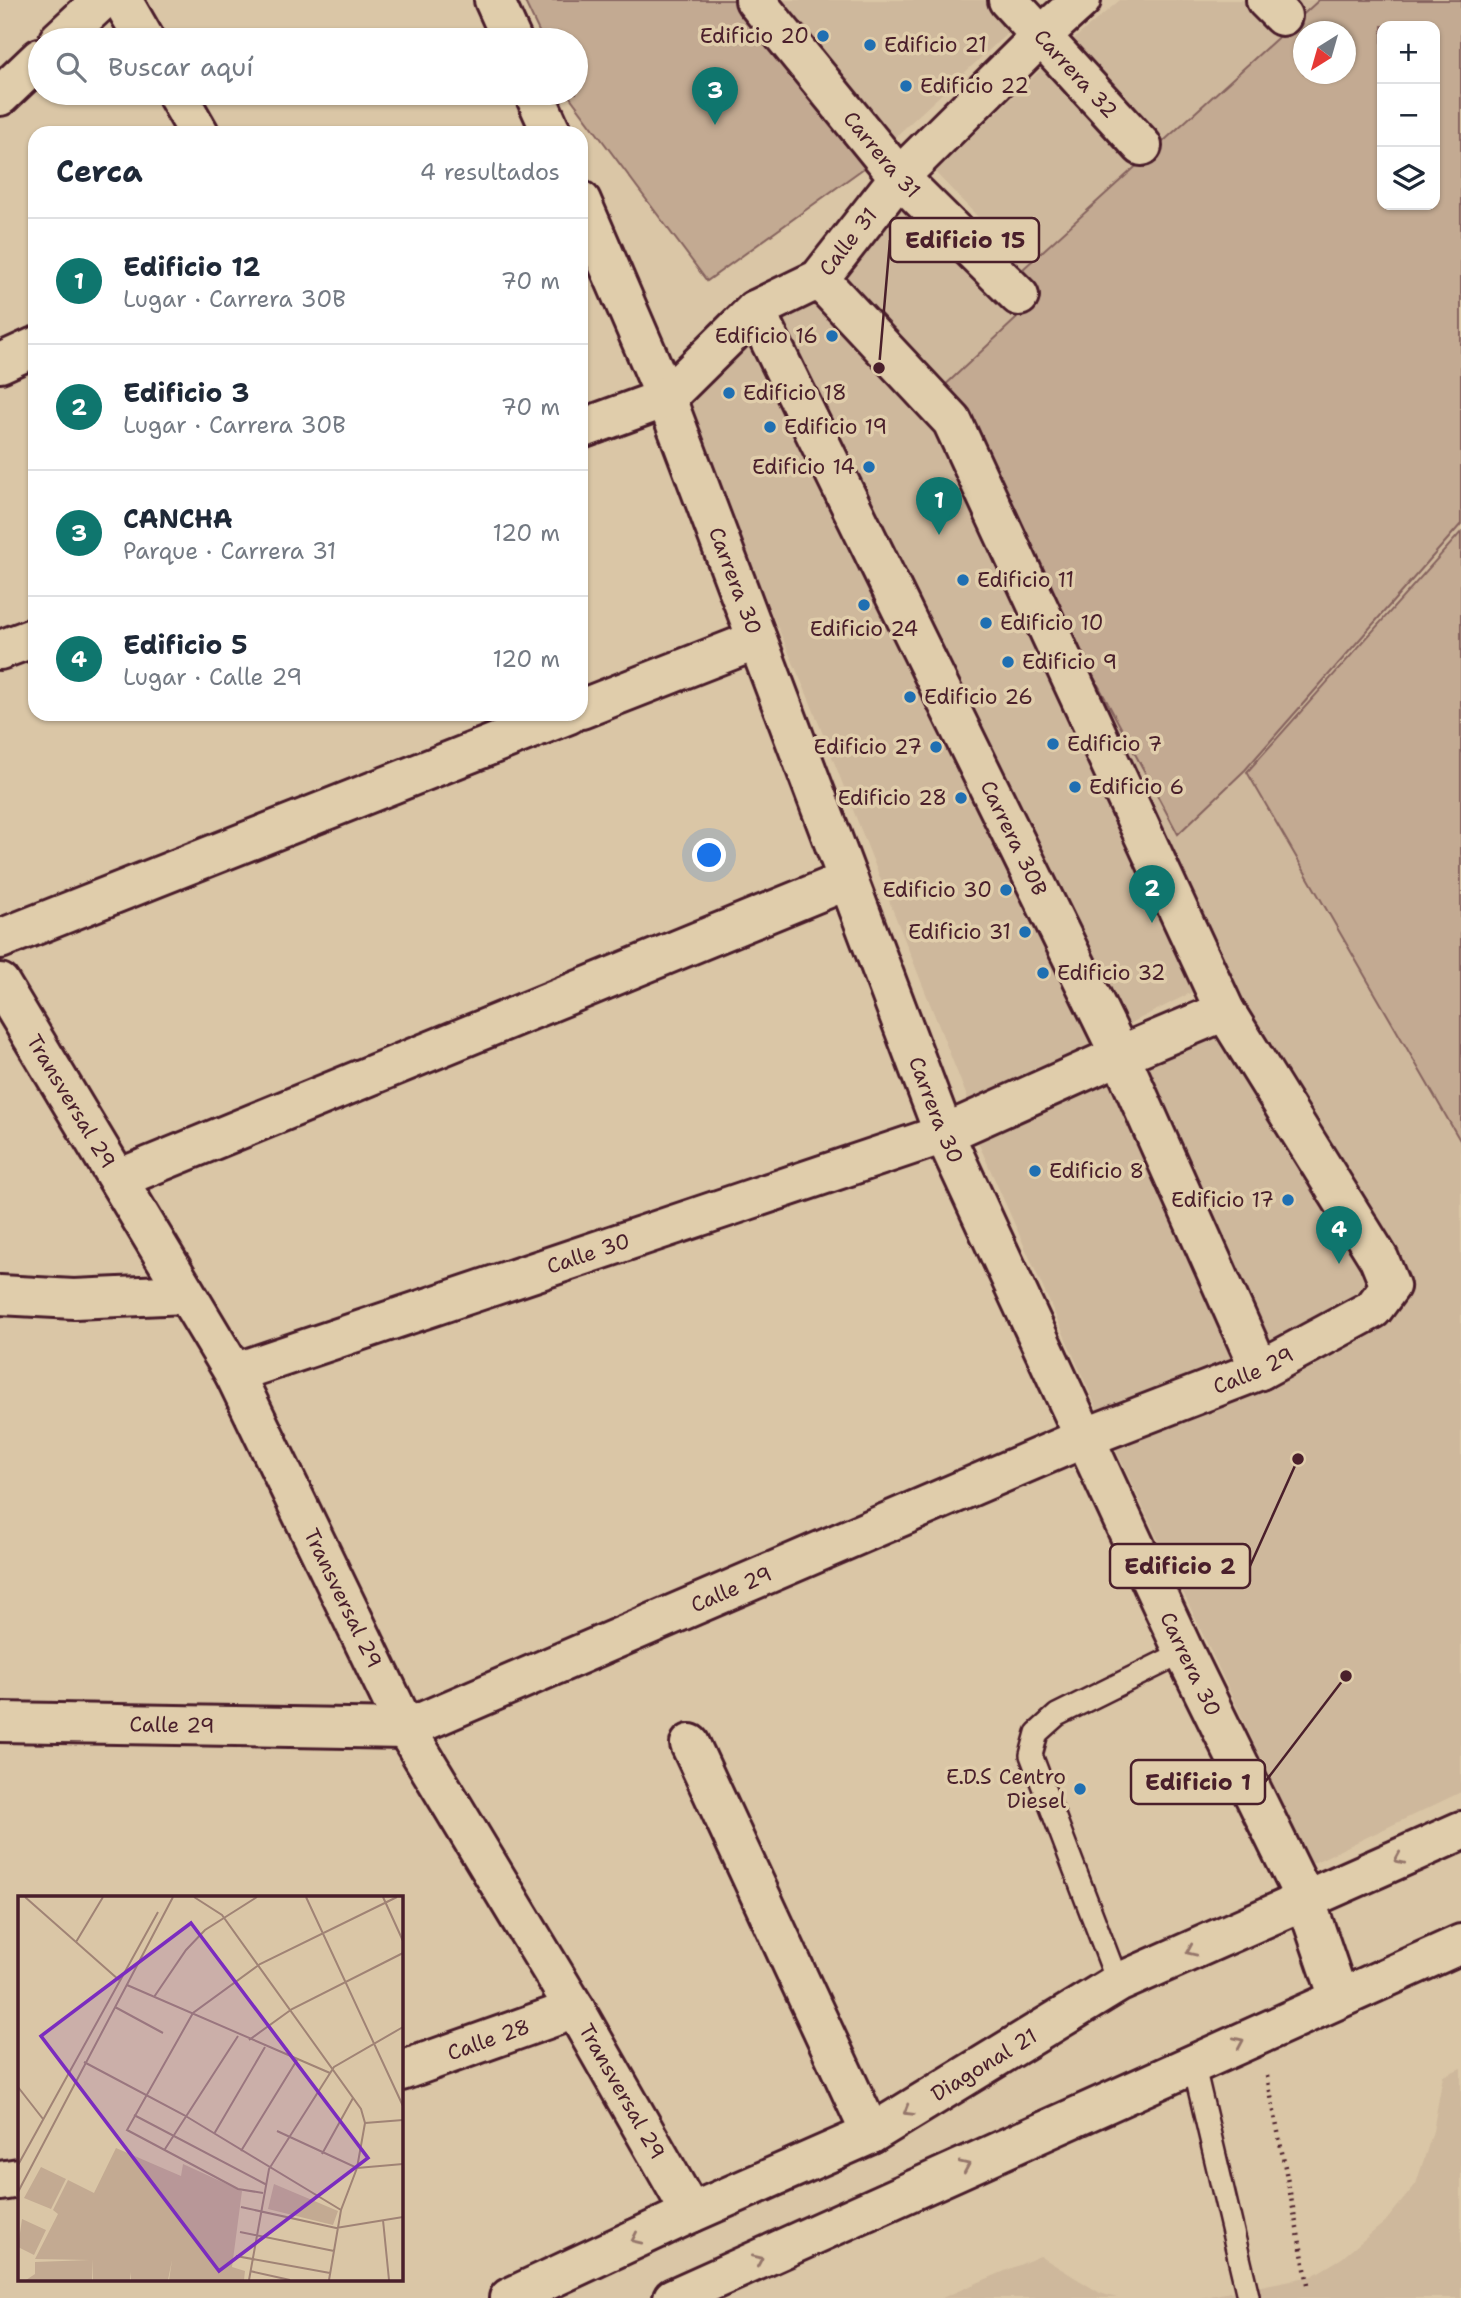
<!DOCTYPE html>
<html lang="es">
<meta charset="utf-8">
<style>
:root{--surface:#fff;--page:#f2f2f3;--text:#1f2937;--muted:#747a83;--line:#e0e1e3;--accent:#0f766e}
body{margin:0;font-family:"Shantell Sans",sans-serif;background:var(--page);color:var(--text)}
.controls{position:absolute;right:21px;top:21px;display:grid;overflow:hidden;border-radius:14px;box-shadow:0 2px 5px #0004}
.controls button{width:63px;height:63px;display:grid;place-items:center;padding:0;border:0;border-bottom:2px solid var(--line);background:var(--surface);color:var(--text);font:35px sans-serif}
.compass{position:absolute;left:1293px;top:21px;width:63px;height:63px;border-radius:50%;background:var(--surface);box-shadow:0 2px 5px #0004;rotate:217deg}
.you{position:absolute;left:710px;top:856px;width:24px;height:24px;margin:-18px;border:5px solid #fff;border-radius:50%;background:#1a73e8;box-shadow:0 0 0 10px #1a73e833}
.badge{display:grid;place-items:center;width:46px;height:46px;border-radius:50%;background:var(--accent);color:#fff;font-size:23px;font-weight:700}
.pin{position:absolute;translate:-50% -58px;filter:drop-shadow(0 2px 4px #0008)}
.pin::after{content:'';position:absolute;top:37px;width:24px;height:21px;background:inherit;clip-path:polygon(0 0,100% 0,50% 100%)}
.list{margin:0;padding:0;list-style:none}
h2{display:flex;justify-content:space-between;align-items:center;height:91px;margin:0;padding:0 28px;font-size:30px}
h2 small{font-size:23px;font-weight:400;color:var(--muted)}
.list li{display:grid;grid-template-columns:46px 1fr auto;gap:21px;align-items:center;box-sizing:border-box;height:126px;padding:0 28px;border-top:2px solid var(--line)}
.list b{display:block;font-size:26px;white-space:nowrap}
.list p{margin:0;font-size:23px;white-space:nowrap;color:var(--muted)}
.list em{font-size:23px;font-style:normal;color:var(--muted)}
.icon{flex:none;width:38px;height:38px;fill:none;stroke:currentColor;stroke-width:2;stroke-linecap:round;stroke-linejoin:round}
.map{position:relative;flex:none;width:1461px;height:2298px;overflow:hidden}
.search{position:absolute;background:var(--surface);box-shadow:0 2px 5px #0004;left:28px;top:28px;width:560px;height:77px;display:flex;align-items:center;gap:18px;box-sizing:border-box;padding:0 24px;border-radius:38px;color:var(--muted);font-size:26px}
.panel{position:absolute;background:var(--surface);box-shadow:0 2px 5px #0004;left:28px;top:126px;width:560px;height:595px;border-radius:21px}
.map>svg:first-child{display:block}
</style>
<div class="map">
<svg width="1461" height="2298" viewBox="0 0 1461 2298">
<rect width="100%" height="100%" fill="#dac6a6"/>
<filter id="ink" filterUnits="userSpaceOnUse"><feTurbulence type="fractalNoise" baseFrequency=".0143" numOctaves="2"/><feDisplacementMap in="SourceGraphic" scale="14" xChannelSelector="R" yChannelSelector="G"/><feConvolveMatrix kernelMatrix="1 2 1 2 8 2 1 2 1" color-interpolation-filters="sRGB"/></filter>
<g filter="url(#ink)">
<path fill="#ceb89c" fill-rule="evenodd" d="M 772,0 L 1011,0 L 1026,16 L 894,138 Z
M 1120,0 L 1461,0 L 1461,1792 L 1311,1864 L 1107,1431 L 977,1140 L 1237,1024 L 1214,981 L 1129,1024 L 761,328 L 849,261 L 921,189 L 994,273 L 1015,256 L 935,172 L 1062,49 ZM 1382,26 L 1435,26 L 1435,205 L 1382,205 ZM 1304,32 L 1346,32 L 1346,74 L 1304,74 Z
M 748,336 L 1118,1048 L 973,1112 L 809,699 L 672,385 Z
M 1461,2068 L 1461,2298 L 1200,2298 L 1312,2276 L 1342,2258 L 1385,2222 L 1416,2184 L 1433,2131 L 1443,2076 Z
M 1040,2256 L 1100,2293 L 1117,2298 L 942,2298 Z"/>
<path fill="#c3aa92" stroke="#86645e" stroke-width="2" fill-rule="evenodd" d="M 524,0 L 739,0 L 865,156 L 864,168 L 707,281 L 567,93 L 576,93 L 576,40 L 543,40 Z
M 1319,0 L 1461,0 L 1461,524 L 1245,770 L 1178,834 L 940,390 L 1032,304 L 1012,279 ZM 1382,26 L 1435,26 L 1435,205 L 1382,205 ZM 1304,32 L 1346,32 L 1346,74 L 1304,74 Z
M 1461,532 L 1461,1142 L 1247,772 Z"/>
<g fill="none" stroke-linecap="round" stroke-linejoin="round">
<defs>
<path id="service" d="M 1118,1983 L 1031,1755 L 1037,1733 L 1057,1715 L 1184,1652
M 1193,2063 L 1248,2296"/>
<g id="minor">
<path d="M 122,0 L 145,40"/>
<path d="M 494,0 L 512,40"/>
<path id="s1" d="M 755,0 L 899,177 L 1019,296"/>
<path id="s2" d="M 1008,0 L 1142,146"/>
<path d="M 1266,0 L 1282,16"/>
<path d="M 59,40 L 102,0"/>
<path d="M 176,93 L 199,133"/>
<path d="M 534,93 L 552,133"/>
<path d="M 0,96 L 40,58"/>
<path id="s3" d="M 581,201 L 666,398 L 944,1134 L 1184,1652 L 1306,1901 L 1339,1998"/>
<path id="s4" d="M 755,310 L 1120,1055 L 1260,1370"/>
<path d="M 0,363 L 35,347"/>
<path id="s5" d="M 581,429 L 666,398 L 755,310 L 819,279 L 899,177 L 1040,37 L 1081,0"/>
<path d="M 0,650 L 35,637"/>
<path d="M 581,709 L 757,640"/>
<path d="M 0,939 L 569,714"/>
<path id="s6" d="M 0,983 L 234,1373 L 406,1729 L 575,2009 L 691,2213"/>
<path d="M 118,1179 L 848,880"/>
<path d="M 0,1295 L 74,1299 L 186,1294"/>
<path id="s7" d="M 234,1373 L 944,1134 L 1120,1055 L 1225,1011"/>
<path id="s8" d="M 0,1722 L 406,1729 L 1084,1438 L 1260,1370 L 1373,1309 L 1390,1286 L 1379,1259 L 1225,1011 L 952,421 L 819,279"/>
<path d="M 690,1744 L 871,2134"/>
<path id="s9" d="M 401,2071 L 575,2009"/>
<path d="M 0,2181 L 19,2178"/>
</g>
<g id="trunk">
<path id="s10" d="M 509,2298 L 691,2213 L 871,2134 L 1118,1983 L 1461,1831"/>
<path d="M 673,2298 L 1461,1944"/>
</g>
</defs>
<use href="#service" stroke="#4a1f2b" stroke-width="26"/>
<use href="#minor" stroke="#4a1f2b" stroke-width="44"/>
<use href="#trunk" stroke="#4a1f2b" stroke-width="44"/>
<path stroke="#4a1f2b" stroke-width="4.5" stroke-dasharray="2 5" stroke-linecap="butt" d="M 1267,2076 L 1308,2284"/>
<use href="#service" stroke="#e0cdab" stroke-width="21"/>
<use href="#minor" stroke="#e0cdab" stroke-width="38"/>
<use href="#trunk" stroke="#e0cdab" stroke-width="38"/>
</g>
<defs><path id="oneway-chevron" d="M-2-3.5L2.5 0L-2 3.5" fill="none" stroke-width="1.6" stroke-linecap="round" stroke-linejoin="round" transform="scale(1.75)"/></defs>
<g stroke="#95766b">
<use href="#oneway-chevron" transform="translate(1399 1859) rotate(156)"/>
<use href="#oneway-chevron" transform="translate(1191 1951) rotate(156)"/>
<use href="#oneway-chevron" transform="translate(1239 2042) rotate(-24)"/>
<use href="#oneway-chevron" transform="translate(908 2111) rotate(149)"/>
<use href="#oneway-chevron" transform="translate(965 2166) rotate(-24)"/>
<use href="#oneway-chevron" transform="translate(636 2239) rotate(155)"/>
<use href="#oneway-chevron" transform="translate(758 2260) rotate(-24)"/>
</g>
</g>
<g fill="#1f6fb2" stroke="#e0cdab" stroke-width="2.5">
<circle cx="823" cy="36" r="7"/>
<circle cx="870" cy="45" r="7"/>
<circle cx="906" cy="86" r="7"/>
<circle cx="832" cy="336" r="7"/>
<circle cx="729" cy="393" r="7"/>
<circle cx="770" cy="427" r="7"/>
<circle cx="869" cy="467" r="7"/>
<circle cx="963" cy="580" r="7"/>
<circle cx="864" cy="605" r="7"/>
<circle cx="986" cy="623" r="7"/>
<circle cx="1008" cy="662" r="7"/>
<circle cx="910" cy="697" r="7"/>
<circle cx="1053" cy="744" r="7"/>
<circle cx="936" cy="747" r="7"/>
<circle cx="1075" cy="787" r="7"/>
<circle cx="961" cy="798" r="7"/>
<circle cx="1006" cy="890" r="7"/>
<circle cx="1025" cy="932" r="7"/>
<circle cx="1043" cy="973" r="7"/>
<circle cx="1035" cy="1171" r="7"/>
<circle cx="1288" cy="1200" r="7"/>
<circle cx="1080" cy="1789" r="7"/>
</g>
<g text-anchor="middle" dominant-baseline="central" stroke-width="7" stroke-linejoin="round" paint-order="stroke">
<g font-size="21" fill="#4a1f2b" stroke="#e0cdab" text-anchor="start">
<text x="809" y="36" text-anchor="end">Edificio 20</text>
<text x="884" y="45">Edificio 21</text>
<text x="920" y="86">Edificio 22</text>
<text x="818" y="336" text-anchor="end">Edificio 16</text>
<text x="743" y="393">Edificio 18</text>
<text x="784" y="427">Edificio 19</text>
<text x="855" y="467" text-anchor="end">Edificio 14</text>
<text x="977" y="580">Edificio 11</text>
<text x="1000" y="623">Edificio 10</text>
<text x="864" y="629" text-anchor="middle">Edificio 24</text>
<text x="1022" y="662">Edificio 9</text>
<text x="924" y="697">Edificio 26</text>
<text x="1067" y="744">Edificio 7</text>
<text x="922" y="747" text-anchor="end">Edificio 27</text>
<text x="1089" y="787">Edificio 6</text>
<text x="947" y="798" text-anchor="end">Edificio 28</text>
<text x="992" y="890" text-anchor="end">Edificio 30</text>
<text x="1011" y="932" text-anchor="end">Edificio 31</text>
<text x="1057" y="973">Edificio 32</text>
<text x="1049" y="1171">Edificio 8</text>
<text x="1274" y="1200" text-anchor="end">Edificio 17</text>
<text x="1066" y="1777" text-anchor="end">E.D.S Centro<tspan x="1066" dy="24">Diesel</tspan></text>
</g>
<g font-size="21" fill="#4a1f2b" stroke="#e0cdab">
<text stroke="none"><textPath href="#s2" startOffset="100">Carrera 32</textPath></text>
<text stroke="none"><textPath href="#s1" startOffset="200">Carrera 31</textPath></text>
<text stroke="none"><textPath href="#s5" startOffset="334">Calle 31</textPath></text>
<text stroke="none"><textPath href="#s3" startOffset="410">Carrera 30</textPath></text>
<text stroke="none"><textPath href="#s4" startOffset="588">Carrera 30B</textPath></text>
<text stroke="none"><textPath href="#s6" startOffset="138">Transversal 29</textPath></text>
<text stroke="none"><textPath href="#s3" startOffset="976">Carrera 30</textPath></text>
<text stroke="none"><textPath href="#s7" startOffset="374">Calle 30</textPath></text>
<text stroke="none"><textPath href="#s8" startOffset="1326">Calle 29</textPath></text>
<text stroke="none"><textPath href="#s8" startOffset="760">Calle 29</textPath></text>
<text stroke="none"><textPath href="#s6" startOffset="705">Transversal 29</textPath></text>
<text stroke="none"><textPath href="#s3" startOffset="1586">Carrera 30</textPath></text>
<text stroke="none"><textPath href="#s8" startOffset="172">Calle 29</textPath></text>
<text stroke="none"><textPath href="#s9" startOffset="93">Calle 28</textPath></text>
<text stroke="none"><textPath href="#s10" startOffset="530">Diagonal 21</textPath></text>
<text stroke="none"><textPath href="#s6" startOffset="1272">Transversal 29</textPath></text>
</g>
</g>
<g transform="translate(18 1896)">
<rect width="385" height="385" fill="#dac6a6"/>
<path d="M 98,252 L 163,280 L 165,268 L 224,295 L 214,371 L 227,375 L 226,384 L 151,384 L 154,364 L 150,384 L 113,384 L 113,376 L 112,384 L 75,384 L 75,363 L 74,384 L 8,384 L 17,378 L 17,366 L 72,364 L 17,363 L 40,318 L 35,314 L 50,284 L 76,297 ZM 23,271 L 48,283 L 33,313 L 6,302 ZM 256,288 L 320,315 L 315,329 L 250,313 ZM 4,323 L 28,334 L 16,359 L 0,351 Z" fill="#c3aa92"/>
<path fill="none" stroke="#a08375" stroke-width="2" d="M 7,1 L 101,84M 176,1 L 204,19 L 343,213 L 347,227 L 339,272 L 323,314 L 311,384M 288,1 L 385,210M 365,1 L 385,45M 58,46 L 85,1M 109,89 L 312,177M 136,101 L 168,54 L 187,34 L 239,1M 97,111 L 145,137M 231,144 L 274,113 L 385,57M 66,166 L 166,219 L 323,314M 0,191 L 25,223M 116,219 L 249,289M 347,227 L 385,224M 259,235 L 339,272 L 385,268M 196,238 L 247,151M 147,253 L 220,140M 223,255 L 279,164M 304,258 L 335,202M 0,269 L 140,16M 0,296 L 155,1M 245,297 L 220,293 L 109,234 L 175,117 L 242,68 L 379,1M 223,311 L 318,332 L 385,321M 365,324 L 371,384M 222,336 L 316,355M 218,360 L 312,377M 232,375 L 272,384M 231,384 L 251,273 L 316,171 L 385,131"/>
<path fill="#7b2cbf" fill-opacity="0.15" stroke="#7b2cbf" stroke-width="3.5" d="M 173,27 L 350,262 L 201,375 L 23,140 Z"/>
<rect width="385" height="385" fill="none" stroke="#4a1f2b" stroke-width="3.5"/>
</g>
<path fill="none" stroke="#4a1f2b" stroke-width="2.5" d="M879 368L890 240M1298 1459L1250 1566M1346 1676L1265 1782"/>
<g fill="#4a1f2b" stroke="#e0cdab" stroke-width="2.5">
<circle cx="879" cy="368" r="7"/>
<circle cx="1298" cy="1459" r="7"/>
<circle cx="1346" cy="1676" r="7"/>
</g>
<g fill="#e0cdab" stroke="#4a1f2b" stroke-width="2.5">
<rect x="890" y="218" width="149" height="44" rx="7"/>
<rect x="1110" y="1544" width="140" height="44" rx="7"/>
<rect x="1131" y="1760" width="134" height="44" rx="7"/>
</g>
<g font-size="23" text-anchor="middle" font-weight="bold" fill="#4a1f2b">
<text x="965" y="248">Edificio 15</text>
<text x="1180" y="1574">Edificio 2</text>
<text x="1198" y="1790">Edificio 1</text>
</g>
</svg>
<div class="controls">
<button>+</button>
<button>−</button>
<button><svg class="icon" aria-label="layers" viewBox="0 0 24 24"><path d="M12 4l9 5-9 5-9-5zM3 14l9 5 9-5"/></svg></button>
</div>
<svg class="compass" viewBox="-18 -18 36 36"><path d="M0-13l5 13h-10z" fill="#e53935"/><path d="M0 13l5-13h-10z" fill="#747a83"/></svg>
<div class="you"></div>
<div class="pin badge" style="left:939px;top:535px">1</div>
<div class="pin badge" style="left:1152px;top:923px">2</div>
<div class="pin badge" style="left:715px;top:125px">3</div>
<div class="pin badge" style="left:1339px;top:1264px">4</div>
<div class="search"><svg class="icon" aria-label="search" viewBox="0 0 24 24"><circle cx="10" cy="10" r="6"/><path d="M15 15l6 6"/></svg>Buscar aquí</div>
<section class="panel">
<h2>Cerca<small>4 resultados</small></h2>
<ul class="list">
<li><span class="badge">1</span><div><b>Edificio 12</b><p>Lugar · Carrera 30B</p></div><em>70 m</em></li>
<li><span class="badge">2</span><div><b>Edificio 3</b><p>Lugar · Carrera 30B</p></div><em>70 m</em></li>
<li><span class="badge">3</span><div><b>CANCHA</b><p>Parque · Carrera 31</p></div><em>120 m</em></li>
<li><span class="badge">4</span><div><b>Edificio 5</b><p>Lugar · Calle 29</p></div><em>120 m</em></li>
</ul>
</section>
</div>
